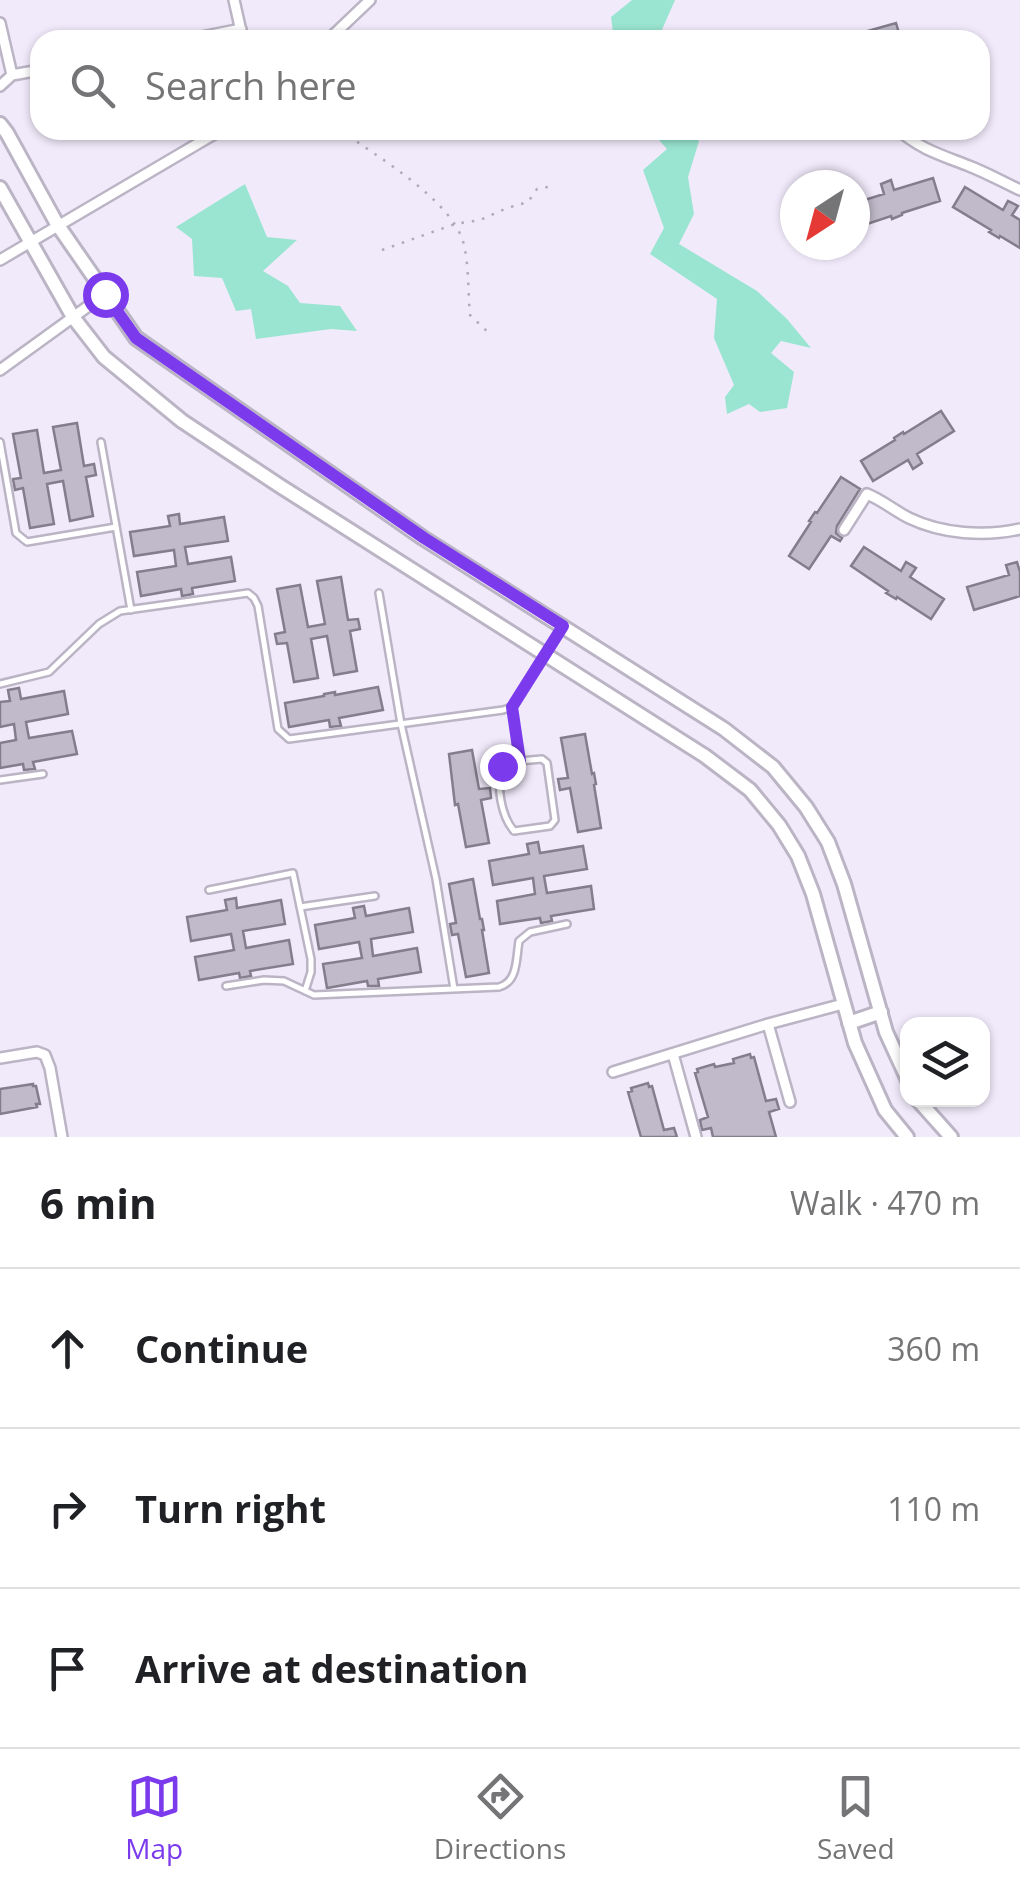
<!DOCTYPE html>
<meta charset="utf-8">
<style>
:root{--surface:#fff;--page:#f6f6f6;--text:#202124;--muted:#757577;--line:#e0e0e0;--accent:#7c3aed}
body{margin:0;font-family:"Open Sans",sans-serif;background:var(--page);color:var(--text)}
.controls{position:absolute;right:30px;bottom:30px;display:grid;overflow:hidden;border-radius:20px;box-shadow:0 2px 8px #0004}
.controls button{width:90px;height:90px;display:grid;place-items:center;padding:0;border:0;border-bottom:2px solid var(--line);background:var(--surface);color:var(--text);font:50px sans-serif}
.compass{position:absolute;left:780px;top:170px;width:90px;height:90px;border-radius:50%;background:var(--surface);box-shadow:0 2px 8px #0004;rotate:216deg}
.stop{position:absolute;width:30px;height:30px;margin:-22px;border:8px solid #7c3aed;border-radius:50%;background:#fff}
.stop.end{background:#7c3aed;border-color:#fff;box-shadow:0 2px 10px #0008}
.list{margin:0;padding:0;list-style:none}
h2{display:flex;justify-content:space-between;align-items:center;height:130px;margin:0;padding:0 40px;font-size:42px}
h2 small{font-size:32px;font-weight:400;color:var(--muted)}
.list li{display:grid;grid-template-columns:65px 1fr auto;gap:30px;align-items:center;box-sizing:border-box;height:160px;padding:0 40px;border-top:2px solid var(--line)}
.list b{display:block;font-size:38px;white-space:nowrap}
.list em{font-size:32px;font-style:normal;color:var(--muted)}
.icon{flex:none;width:55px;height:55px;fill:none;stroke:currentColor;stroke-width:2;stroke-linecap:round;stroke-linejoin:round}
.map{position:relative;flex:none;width:1020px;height:1137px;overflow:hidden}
.search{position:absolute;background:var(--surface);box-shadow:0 2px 8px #0004;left:30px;right:30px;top:30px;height:110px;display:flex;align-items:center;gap:25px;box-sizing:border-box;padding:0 35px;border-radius:30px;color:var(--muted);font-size:38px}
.sheet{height:610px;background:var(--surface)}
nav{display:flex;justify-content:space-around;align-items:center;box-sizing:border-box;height:140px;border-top:2px solid var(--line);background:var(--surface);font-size:28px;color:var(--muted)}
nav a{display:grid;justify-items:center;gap:5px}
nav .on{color:var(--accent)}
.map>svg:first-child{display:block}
</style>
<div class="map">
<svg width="1020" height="1137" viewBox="0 0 1020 1137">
<rect width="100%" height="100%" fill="#f1eafb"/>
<path fill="#9ae5d1" d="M 632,0 L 675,0 L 661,32 L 662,40 L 614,40 L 611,17 Z
M 650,130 L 688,130 L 699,141 L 688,177 L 694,214 L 679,244 L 757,291 L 787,319 L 811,348 L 781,341 L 771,353 L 794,372 L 787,408 L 760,412 L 749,404 L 727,414 L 725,397 L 734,385 L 714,338 L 717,299 L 650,254 L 664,228 L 643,170 L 667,149 Z
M 245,184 L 267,237 L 297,240 L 263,271 L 288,286 L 300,303 L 340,306 L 357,331 L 331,329 L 256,339 L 251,309 L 236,311 L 222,278 L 194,276 L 192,239 L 176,227 Z"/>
<path fill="#c0baca" stroke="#837d8c" stroke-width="2.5" d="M 896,23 L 901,40 L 843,40 L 843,38 Z
M 933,178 L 940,201 L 902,213 L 902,215 L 892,219 L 891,216 L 855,228 L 855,203 L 884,194 L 881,184 L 891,180 L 894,190 Z
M 965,187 L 1003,210 L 1008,201 L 1018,206 L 1012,215 L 1020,220 L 1020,248 L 1000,236 L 999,238 L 989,232 L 991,230 L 953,207 Z
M 941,411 L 954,431 L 917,454 L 922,463 L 913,469 L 908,460 L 873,481 L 861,461 L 895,440 L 894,438 L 903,432 L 904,434 Z
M 77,423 L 84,466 L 94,464 L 96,475 L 86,477 L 93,516 L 70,521 L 63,481 L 47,484 L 54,524 L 30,528 L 23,488 L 15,490 L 13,479 L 21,478 L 13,434 L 37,430 L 44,473 L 61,470 L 53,427 Z
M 841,477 L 860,489 L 837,526 L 836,533 L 842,538 L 840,541 L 831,536 L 809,569 L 789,556 L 811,522 L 809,521 L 815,512 L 817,513 Z
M 179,514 L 180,524 L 224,517 L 228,541 L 185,547 L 188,564 L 231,557 L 235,581 L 192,588 L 193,594 L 182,596 L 181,589 L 141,596 L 137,572 L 176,566 L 174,550 L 134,556 L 130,532 L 170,526 L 168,516 Z
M 864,547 L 901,571 L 906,562 L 916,568 L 910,577 L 944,599 L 931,619 L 897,597 L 896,599 L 886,593 L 888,591 L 851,566 Z
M 1017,562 L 1020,572 L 1020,596 L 974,610 L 967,587 L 1009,575 L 1006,565 Z
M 341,577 L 348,620 L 358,619 L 360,629 L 350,631 L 357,671 L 334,675 L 327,636 L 311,639 L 318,678 L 294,682 L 287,643 L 277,644 L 275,634 L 285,632 L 277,589 L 300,585 L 308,627 L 325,624 L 317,581 Z
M 378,687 L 383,710 L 339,718 L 341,726 L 330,727 L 329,720 L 289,727 L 285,703 L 324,696 L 324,694 L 335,692 L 335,695 Z
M 19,688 L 21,699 L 64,691 L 68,714 L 26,722 L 29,738 L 72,731 L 77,754 L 33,762 L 35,769 L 24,770 L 23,764 L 0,768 L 0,743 L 16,740 L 14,724 L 0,727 L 0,702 L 10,701 L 8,690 Z
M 585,734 L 592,774 L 594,773 L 596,784 L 594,785 L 601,828 L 578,832 L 570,788 L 560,790 L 558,779 L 568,778 L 561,738 Z
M 472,750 L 479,789 L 490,788 L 491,798 L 481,800 L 489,843 L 466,847 L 458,804 L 455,805 L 449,754 Z
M 538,842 L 540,853 L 583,846 L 587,869 L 544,876 L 547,893 L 591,886 L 594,909 L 551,916 L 552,921 L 541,923 L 540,918 L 500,924 L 497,901 L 535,894 L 533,878 L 493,885 L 489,861 L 529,854 L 527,844 Z
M 473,879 L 480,919 L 482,919 L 484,930 L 482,930 L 489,973 L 466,977 L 458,934 L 452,935 L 450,924 L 456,923 L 449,884 Z
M 236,898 L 237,908 L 281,900 L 285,924 L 243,931 L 246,948 L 289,940 L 293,964 L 250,971 L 251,976 L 240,978 L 239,973 L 199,980 L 195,957 L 234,950 L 231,934 L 191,941 L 187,917 L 227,910 L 225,900 Z
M 364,906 L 366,916 L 409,908 L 413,932 L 371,939 L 373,956 L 417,948 L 421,972 L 378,979 L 379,986 L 368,986 L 367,981 L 327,988 L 323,964 L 362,958 L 359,942 L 319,949 L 315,925 L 355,918 L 353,908 Z
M 750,1054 L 751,1058 L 754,1057 L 766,1101 L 776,1099 L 779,1109 L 769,1112 L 776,1137 L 713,1137 L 711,1128 L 702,1130 L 700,1120 L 708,1117 L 695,1073 L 698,1072 L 697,1069 L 714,1064 L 715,1067 L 734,1063 L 733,1059 Z
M 648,1083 L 649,1087 L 652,1086 L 664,1130 L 674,1128 L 677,1137 L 641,1137 L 628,1092 L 632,1091 L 631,1088 Z
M 33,1084 L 33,1086 L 36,1086 L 40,1104 L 36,1104 L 37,1107 L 0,1114 L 0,1089 Z"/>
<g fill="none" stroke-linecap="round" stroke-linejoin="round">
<defs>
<path id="lane" d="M 0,442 L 16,533 L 27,542 L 116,527
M 101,442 L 131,610
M 379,593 L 401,724 L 436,879 L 454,989
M 0,684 L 49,672 L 99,624 L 120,611 L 248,593 L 254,598 L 258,606 L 278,729 L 289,739 L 503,710 L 512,707 L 561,629
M 512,707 L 519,761
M 542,759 L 547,763 L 555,820 L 550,826 L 514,831 C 501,816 496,785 502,767 L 519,761 Z
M 0,780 L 43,774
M 209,890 L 293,873 L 311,959 L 311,972 L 305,991
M 300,907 L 375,896
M 226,986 L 264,980 L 284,981 L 314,995 L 499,987 C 518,982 516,959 519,941 L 530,932 L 567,924"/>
<path id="street" d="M 234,0 L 243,40
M 0,23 L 12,75
M 186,40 L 241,29
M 328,40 L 370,0
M 0,86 L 12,75 L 40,70
M 899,130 C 919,149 944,156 969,166 C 987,173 1003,182 1020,190
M 0,260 L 221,130
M 0,370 L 105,294
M 844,530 L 867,494 C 882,500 895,511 909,518 C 942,534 985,537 1020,529
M 768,1024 L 790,1102
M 673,1054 L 696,1137
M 0,1058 L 37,1052 L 45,1055 L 50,1068 L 62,1137
M 613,1072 L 768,1024 L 843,1004"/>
<path id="secondary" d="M 0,124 L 7,133 L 57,224 L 136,338 L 423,538 L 724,729 L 773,767 L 806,807 L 828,842 L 844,884 L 886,1032 L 908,1080
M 0,188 L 73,317 L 104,357 L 182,421 L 280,486 L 705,756 L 750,790 L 779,825 L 798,856 L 813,894 L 855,1043 L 885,1110 L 907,1137
M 849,1023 L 881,1012
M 918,1100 L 951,1137"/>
</defs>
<use href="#lane" stroke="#bbb4c5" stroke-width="10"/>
<use href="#street" stroke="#bbb4c5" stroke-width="14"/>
<use href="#secondary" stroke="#bbb4c5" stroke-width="18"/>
<path stroke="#b0aab8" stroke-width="2.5" stroke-dasharray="2.5 8" stroke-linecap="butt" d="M 340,130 C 376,156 454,201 464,245 C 469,267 468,293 470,315 L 492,336
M 382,250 L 455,224 L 480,220 L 507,208 L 528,202 L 537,189 L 553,186"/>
<use href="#lane" stroke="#fff" stroke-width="5"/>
<use href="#street" stroke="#fff" stroke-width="9"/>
<use href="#secondary" stroke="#fff" stroke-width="12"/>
</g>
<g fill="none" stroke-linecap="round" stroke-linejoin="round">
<path stroke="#7c3aed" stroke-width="12" d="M 105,294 L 136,338 L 424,538 L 563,626 L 512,707 L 520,761 L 502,766"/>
</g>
</svg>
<div class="controls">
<button><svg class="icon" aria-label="layers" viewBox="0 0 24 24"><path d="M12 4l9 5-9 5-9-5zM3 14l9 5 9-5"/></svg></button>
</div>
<svg class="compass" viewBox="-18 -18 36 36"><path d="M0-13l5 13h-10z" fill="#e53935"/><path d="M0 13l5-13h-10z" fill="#757577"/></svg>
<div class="stop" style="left:105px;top:294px"></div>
<div class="stop end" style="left:502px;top:766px"></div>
<div class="search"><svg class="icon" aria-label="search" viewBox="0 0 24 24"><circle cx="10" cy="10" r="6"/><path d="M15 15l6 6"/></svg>Search here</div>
</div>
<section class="sheet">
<h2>6 min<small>Walk · 470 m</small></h2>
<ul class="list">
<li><svg class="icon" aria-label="ahead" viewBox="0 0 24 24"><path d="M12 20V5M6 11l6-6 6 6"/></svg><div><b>Continue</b></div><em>360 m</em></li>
<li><svg class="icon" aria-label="right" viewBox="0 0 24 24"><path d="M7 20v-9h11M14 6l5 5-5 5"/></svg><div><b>Turn right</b></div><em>110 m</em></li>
<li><svg class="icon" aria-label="arrive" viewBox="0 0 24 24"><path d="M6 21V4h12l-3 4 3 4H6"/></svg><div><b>Arrive at destination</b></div></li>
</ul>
</section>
<nav>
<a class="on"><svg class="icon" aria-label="map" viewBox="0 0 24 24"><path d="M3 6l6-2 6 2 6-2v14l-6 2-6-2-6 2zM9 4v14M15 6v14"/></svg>Map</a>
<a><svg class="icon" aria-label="directions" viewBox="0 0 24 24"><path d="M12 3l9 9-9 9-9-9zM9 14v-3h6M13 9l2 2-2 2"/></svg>Directions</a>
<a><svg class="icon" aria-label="saved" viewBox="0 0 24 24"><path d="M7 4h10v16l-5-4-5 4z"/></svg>Saved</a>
</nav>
